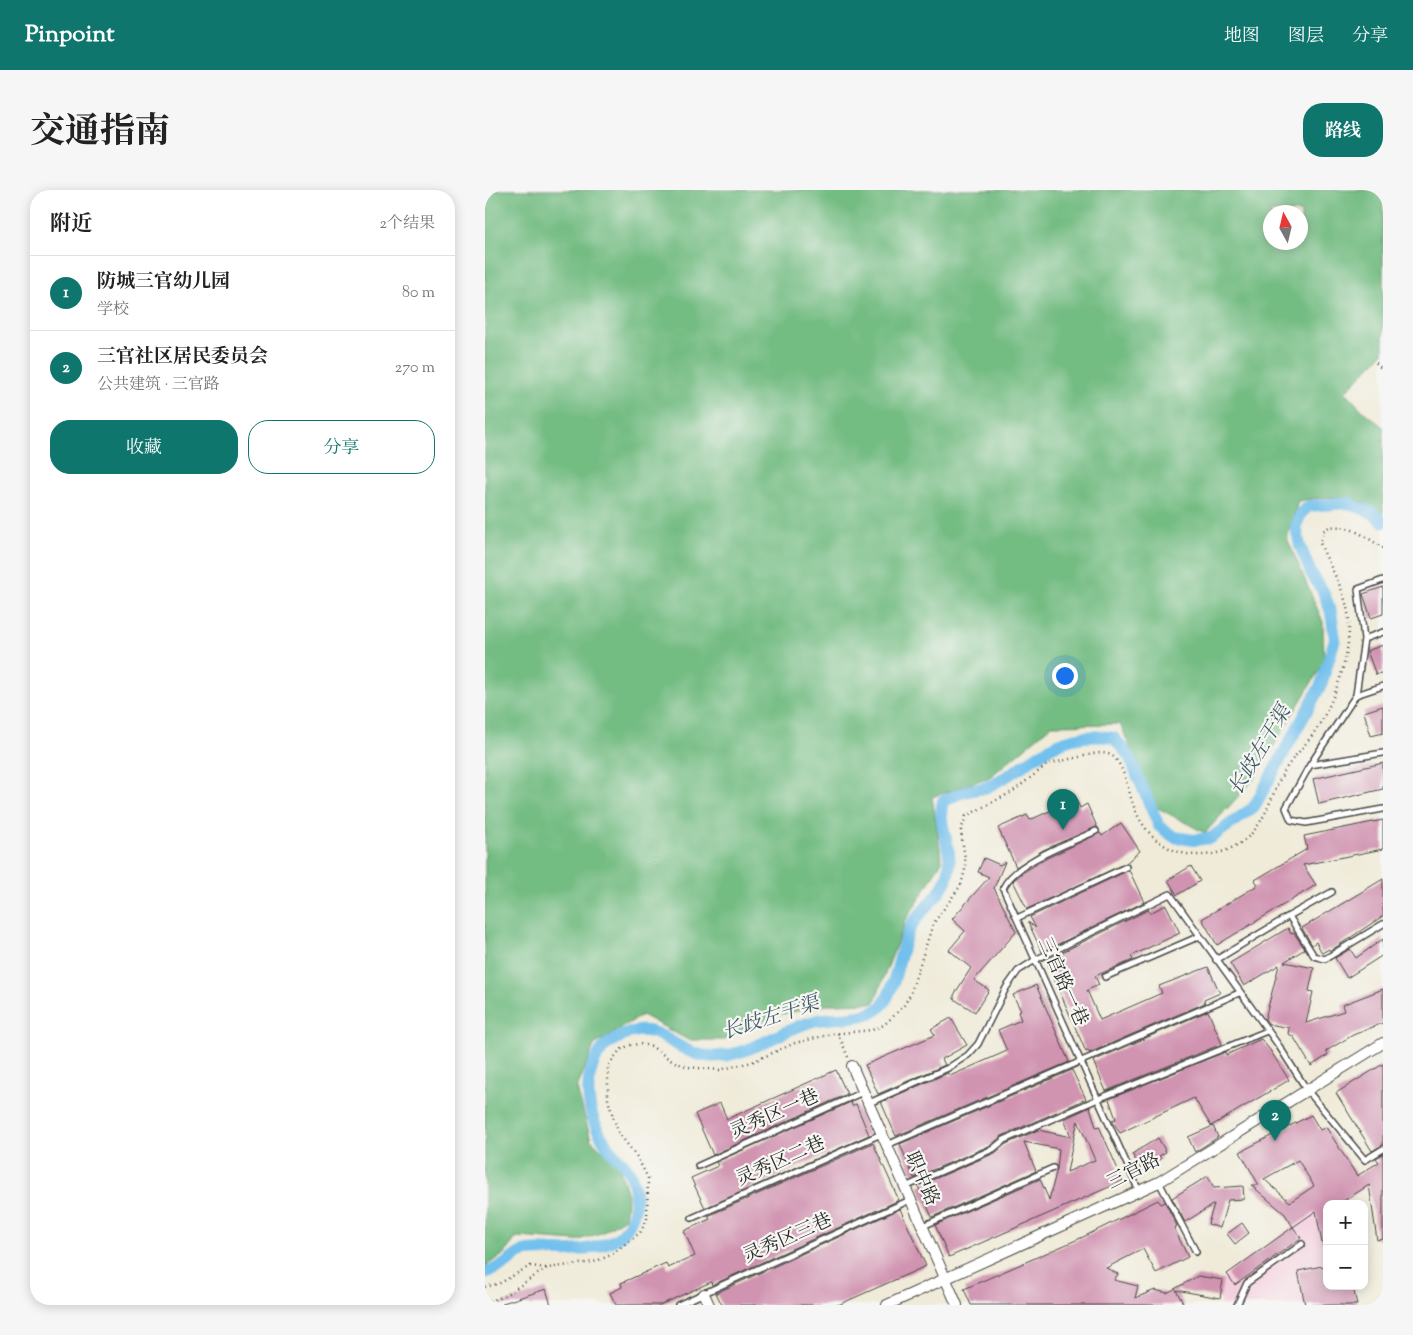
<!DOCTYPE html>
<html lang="zh">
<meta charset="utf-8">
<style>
:root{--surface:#fff;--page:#f6f6f6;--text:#222;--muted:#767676;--line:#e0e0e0;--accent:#0f766e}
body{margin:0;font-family:"Sorts Mill Goudy","Noto Serif SC",serif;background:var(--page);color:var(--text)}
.controls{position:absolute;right:15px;bottom:15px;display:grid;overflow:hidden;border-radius:10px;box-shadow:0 2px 12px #0003}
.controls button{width:45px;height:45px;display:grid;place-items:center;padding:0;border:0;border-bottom:1px solid var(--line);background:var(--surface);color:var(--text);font:25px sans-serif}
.compass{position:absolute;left:778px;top:15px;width:45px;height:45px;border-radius:50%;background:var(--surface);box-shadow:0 2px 12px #0003;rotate:352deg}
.you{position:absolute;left:579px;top:485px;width:18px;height:18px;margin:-12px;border:4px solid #fff;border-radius:50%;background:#1a73e8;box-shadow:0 0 0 8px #1a73e833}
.badge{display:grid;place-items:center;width:32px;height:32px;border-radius:50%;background:var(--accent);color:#fff;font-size:16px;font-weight:700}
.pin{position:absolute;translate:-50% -41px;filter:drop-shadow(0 1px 2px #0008)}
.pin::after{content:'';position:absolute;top:26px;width:18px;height:15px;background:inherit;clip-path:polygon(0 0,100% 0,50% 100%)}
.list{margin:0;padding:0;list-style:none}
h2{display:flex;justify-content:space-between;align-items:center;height:65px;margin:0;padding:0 20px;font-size:21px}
h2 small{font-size:16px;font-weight:400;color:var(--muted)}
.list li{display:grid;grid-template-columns:32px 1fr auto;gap:15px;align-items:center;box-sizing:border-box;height:75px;padding:0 20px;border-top:1px solid var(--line)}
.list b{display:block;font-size:19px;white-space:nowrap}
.list p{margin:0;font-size:16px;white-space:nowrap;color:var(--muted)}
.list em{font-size:16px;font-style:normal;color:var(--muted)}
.actions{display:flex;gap:10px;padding:15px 20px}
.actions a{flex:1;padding:11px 0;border:1px solid var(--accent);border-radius:20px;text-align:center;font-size:18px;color:var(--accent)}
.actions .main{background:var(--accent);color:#fff}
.map{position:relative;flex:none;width:898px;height:1115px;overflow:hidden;border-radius:20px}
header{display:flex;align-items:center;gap:30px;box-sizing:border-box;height:70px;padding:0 25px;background:var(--accent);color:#fff}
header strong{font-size:24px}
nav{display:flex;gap:28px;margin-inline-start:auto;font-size:18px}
.intro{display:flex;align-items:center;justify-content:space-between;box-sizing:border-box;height:120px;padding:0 30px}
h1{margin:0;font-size:35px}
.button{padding:12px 22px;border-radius:20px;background:var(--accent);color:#fff;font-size:18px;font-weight:700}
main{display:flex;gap:30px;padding:0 30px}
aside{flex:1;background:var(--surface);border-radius:20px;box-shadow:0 2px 12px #0003}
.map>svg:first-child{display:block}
</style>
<header>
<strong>Pinpoint</strong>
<nav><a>地图</a><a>图层</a><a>分享</a></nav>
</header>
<div class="intro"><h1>交通指南</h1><a class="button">路线</a></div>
<main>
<aside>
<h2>附近<small>2个结果</small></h2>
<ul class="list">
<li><span class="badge">1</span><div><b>防城三官幼儿园</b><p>学校</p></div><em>80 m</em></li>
<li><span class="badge">2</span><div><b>三官社区居民委员会</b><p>公共建筑 · 三官路</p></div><em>270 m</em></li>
</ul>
<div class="actions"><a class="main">收藏</a><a>分享</a></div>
</aside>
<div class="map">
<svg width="898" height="1115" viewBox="0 0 898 1115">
<rect width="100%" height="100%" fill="#f6f6f2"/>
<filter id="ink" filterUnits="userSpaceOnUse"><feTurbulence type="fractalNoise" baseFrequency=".02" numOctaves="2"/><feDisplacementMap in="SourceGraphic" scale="10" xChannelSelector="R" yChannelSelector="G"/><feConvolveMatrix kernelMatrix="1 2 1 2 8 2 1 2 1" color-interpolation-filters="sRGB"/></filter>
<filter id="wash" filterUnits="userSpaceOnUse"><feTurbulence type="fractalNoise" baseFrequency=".0096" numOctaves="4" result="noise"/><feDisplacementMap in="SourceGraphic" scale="20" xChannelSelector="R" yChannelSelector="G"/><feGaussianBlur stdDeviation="1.12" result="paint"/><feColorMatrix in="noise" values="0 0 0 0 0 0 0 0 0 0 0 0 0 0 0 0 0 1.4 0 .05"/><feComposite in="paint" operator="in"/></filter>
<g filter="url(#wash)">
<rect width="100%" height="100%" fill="#f0ebd9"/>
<path fill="#f4cfde" d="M 827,997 L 842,1019 L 842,1096 L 872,1115 L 736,1115 L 735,1108 L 738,1090 L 742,1084 L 808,1037 L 796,1019 Z"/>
<path fill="#73bc82" stroke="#4f7456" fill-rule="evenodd" d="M 0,0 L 898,0 L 898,163 L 860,202 L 879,222 L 898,237 L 898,326 C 873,302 844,306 813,311 L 802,348 L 838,432 L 839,472 L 769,589 L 720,643 L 671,617 L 635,534 L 567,535 L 505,587 L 447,607 L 457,671 L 420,732 L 389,813 L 348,814 L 290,825 L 239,850 L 203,850 L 157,825 L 109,855 L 92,898 L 106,950 L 133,974 L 143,1005 L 140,1028 L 116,1043 L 91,1051 L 32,1047 L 18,1065 L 0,1076 ZM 786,22 L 816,22 L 816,52 L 786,52 Z"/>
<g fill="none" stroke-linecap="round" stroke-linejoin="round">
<path stroke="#72c0ed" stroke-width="12" d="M 0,1083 C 7,1080 14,1078 20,1074 C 26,1070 31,1064 38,1062 C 54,1058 70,1062 86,1061 C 101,1060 130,1054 139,1042 C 153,1025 154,999 143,980 C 138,971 128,965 123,957 C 101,926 94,885 120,856 C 125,851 133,848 139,845 C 172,830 187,859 216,865 C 255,874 296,838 333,830 C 350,827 377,830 393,819 C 411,806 414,757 425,738 C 435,720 458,705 463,684 C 470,659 451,635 458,611 C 465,608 472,604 480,602 C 487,599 495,600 502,597 C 552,574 566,539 629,548 L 644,566 L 674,636 L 689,647 L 709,650 L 726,648 L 769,617 L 836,495 L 850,449 L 846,422 L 838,401 L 826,383 L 815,356 L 811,337 L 816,323 L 824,316 L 863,313 L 888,323 L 898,332"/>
</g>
<g id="blocks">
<path fill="#d093b0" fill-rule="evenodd" d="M 898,397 L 898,424 L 886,428 L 878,404 Z
M 898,455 L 898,482 L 891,485 L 882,461 Z
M 898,516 L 898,543 L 886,546 L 879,522 Z
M 898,573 L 898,599 L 834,614 L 828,589 Z
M 591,609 L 595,618 L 602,614 L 612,637 L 558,660 L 531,677 L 513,638 L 542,625 L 545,630 Z
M 898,630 L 898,659 L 818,675 L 831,695 L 732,755 L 717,729 L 773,695 L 770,690 L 822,659 L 819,646 Z
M 636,633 L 655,661 L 641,673 L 542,719 L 528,691 L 537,683 L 562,668 L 615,643 L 617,646 Z
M 499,668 L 515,675 L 520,672 L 509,698 L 531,742 L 489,790 L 504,800 L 490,822 L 469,809 L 469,805 L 486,778 L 464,760 L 480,741 L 467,729 L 504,687 L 493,682 Z
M 706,676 L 715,691 L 692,705 L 683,690 Z
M 644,680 L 659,712 L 557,762 L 543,732 L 551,738 L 545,727 Z
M 898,689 L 898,726 L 845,761 L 844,759 L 837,763 L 831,752 L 827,755 L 817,738 Z
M 681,715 L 695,743 L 646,766 L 648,770 L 610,786 L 614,795 L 602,800 L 615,830 L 677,803 L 674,796 L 723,777 L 735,803 L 719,810 L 720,813 L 604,863 L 604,860 L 601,862 L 561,770 L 663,720 L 665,723 Z
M 803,738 L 806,744 L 809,743 L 820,759 L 799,772 L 829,778 L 824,801 L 828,802 L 821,833 L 859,821 L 857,815 L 898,799 L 898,833 L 868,845 L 841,861 L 843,865 L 826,876 L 808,846 L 803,844 L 804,838 L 784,834 L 780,829 L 794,775 L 759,796 L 745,773 Z
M 898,749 L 898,765 L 862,788 L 850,768 L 865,759 L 871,768 Z
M 551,795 L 584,872 L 411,946 L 396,912 L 463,883 L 465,886 L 522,861 L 513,840 L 536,830 L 533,822 L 536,821 L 528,805 Z
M 723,821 L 737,854 L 621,901 L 608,871 Z
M 466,828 L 482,855 L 457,869 L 460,875 L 393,904 L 380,875 L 450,845 L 446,839 Z
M 776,849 L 785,860 L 804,890 L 726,936 L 709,908 L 635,943 L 627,930 L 631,929 L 624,909 L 740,862 L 741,865 Z
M 898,874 L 898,955 L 887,961 L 851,903 Z
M 351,880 L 362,904 L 228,965 L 210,924 L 235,913 L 242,929 Z
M 587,880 L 601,909 L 517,946 L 506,955 L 429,988 L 415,954 Z
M 366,912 L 367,916 L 371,914 L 384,945 L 220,1018 L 206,988 L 233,976 L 231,972 Z
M 605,917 L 611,937 L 614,936 L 638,991 L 464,1067 L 450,1035 L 555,989 L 564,1010 L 572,979 L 574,959 L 539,952 L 551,981 L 447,1027 L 433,996 L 510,963 L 521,954 L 553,940 L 586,947 L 579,929 ZM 593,931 L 610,970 L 582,982 L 589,947 Z
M 826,925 L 835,940 L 841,937 L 872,986 L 894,972 L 891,968 L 898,964 L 898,1049 L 892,1050 L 884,995 L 854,1014 L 842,1014 L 842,1052 L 837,1053 L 831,1021 L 808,1037 L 800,1024 L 766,995 L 774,995 L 755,962 ZM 813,970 L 829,996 L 805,1012 L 779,989 Z
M 728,936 L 733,947 L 710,962 L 703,947 Z
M 673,948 L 681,962 L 674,966 L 676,969 L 657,981 L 647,964 Z
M 388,953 L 413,1008 L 412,1011 L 227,1095 L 226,1092 L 175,1115 L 131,1115 L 125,1103 L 137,1097 L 136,1093 L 181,1073 L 183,1078 L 210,1066 L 199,1041 L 225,1029 L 223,1026 Z
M 723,986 L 729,998 L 758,996 L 759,1009 L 743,1010 L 735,1038 L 723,1034 L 729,1014 L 700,1032 L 687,1008 Z
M 673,1010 L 676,1014 L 680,1012 L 692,1036 L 689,1038 L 703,1067 L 671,1083 L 658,1059 L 621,1078 L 633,1084 L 629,1090 L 653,1096 L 650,1108 L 670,1100 L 682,1103 L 713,1086 L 738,1090 L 735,1108 L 691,1100 L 699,1115 L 486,1115 L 479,1099 L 598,1047 Z
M 415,1019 L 441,1076 L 353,1115 L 237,1115 L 231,1103 Z
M 757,1033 L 764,1043 L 750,1054 L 742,1044 Z
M 808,1037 L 816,1048 L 750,1095 L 742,1084 Z
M 837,1076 L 842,1084 L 842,1096 L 868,1096 L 872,1115 L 820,1115 L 813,1081 Z
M 61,1099 L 66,1115 L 18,1115 L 18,1113 Z"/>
</g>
</g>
<g filter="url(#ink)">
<use href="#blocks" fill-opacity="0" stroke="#494845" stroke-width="1"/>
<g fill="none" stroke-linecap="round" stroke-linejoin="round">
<defs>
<path id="lane" d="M 879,449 L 873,399 L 898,390
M 898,496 L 871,505 L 825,575 L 801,618 L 806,630 L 821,633 L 898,619
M 871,505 L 879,449 L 898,442
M 825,575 L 898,563
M 611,641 C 585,653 531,671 518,698 L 654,1001
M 804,726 L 847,702
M 532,728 L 641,677
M 731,770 L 804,726 L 829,766 L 840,769 L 898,734
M 620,787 L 715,746
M 466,876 L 483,865 L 493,854 L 521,798 L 533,781 L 550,770 L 685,704 L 794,856 L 822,900 L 880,970 L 898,959
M 384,913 L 463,878
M 402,955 L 754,803
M 213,976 L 378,902
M 674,992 L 711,1062
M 420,997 L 508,959 L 519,950 L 613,909 L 782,841
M 207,1028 L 396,944
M 438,1036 L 568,978
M 193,1115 L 425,1010
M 752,1115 L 762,1093 L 817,1054"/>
<path id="street" d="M 367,876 L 472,1115
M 219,1104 L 224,1115
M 402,1115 L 674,992 L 898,853"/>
</defs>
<use href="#lane" stroke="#494845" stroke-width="8"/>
<use href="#street" stroke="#494845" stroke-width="12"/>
<path stroke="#494845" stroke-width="2.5" stroke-dasharray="1 4" stroke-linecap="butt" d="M 891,173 L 898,180
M 353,843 L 363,867
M 0,1097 L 15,1093 L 45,1076 L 62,1078 L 109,1072 L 126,1065 L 155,1043 L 162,1029 L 163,988 L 152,967 L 133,942 L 123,910 L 123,876 L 135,860 L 145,855 L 155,854 L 166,856 L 187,871 L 203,877 L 234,880 L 267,872 L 310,853 L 347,844 L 387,840 L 399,835 L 418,817 L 425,805 L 448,734 L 476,695 L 481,676 L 476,640 L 481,626 L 527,602 L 563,574 L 612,563 C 619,563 625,563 630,568 C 640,580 643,600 648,614 C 657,643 683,666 715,665 C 733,665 750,659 764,646 C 782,629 787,602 800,580 C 808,567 819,557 828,544 C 847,518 864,471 864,438 C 865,406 846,381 835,353 L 838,341 L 844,337 C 865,334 881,347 898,358
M 0,1113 L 19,1106 L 62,1078"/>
<use href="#lane" stroke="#fff" stroke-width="5"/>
<use href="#street" stroke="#fff" stroke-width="10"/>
</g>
</g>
<g text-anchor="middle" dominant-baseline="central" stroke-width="4.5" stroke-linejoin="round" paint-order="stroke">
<g font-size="19" fill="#2b2b2b" stroke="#f6f6f2">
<text transform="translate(577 792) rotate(66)">三官路一巷</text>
<text transform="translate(290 925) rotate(-24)">灵秀区一巷</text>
<text transform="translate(296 972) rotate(-24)">灵秀区二巷</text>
<text transform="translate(649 982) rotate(-27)">三官路</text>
<text transform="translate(436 989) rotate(66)">职中路</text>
<text transform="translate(303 1049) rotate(-24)">灵秀区三巷</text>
</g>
<g font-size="20" font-style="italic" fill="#405865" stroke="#f6f6f2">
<text transform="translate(776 561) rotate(-59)">长歧左干渠</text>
<text transform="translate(286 829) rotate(-18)">长歧左干渠</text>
</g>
</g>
</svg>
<div class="controls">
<button>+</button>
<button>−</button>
</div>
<svg class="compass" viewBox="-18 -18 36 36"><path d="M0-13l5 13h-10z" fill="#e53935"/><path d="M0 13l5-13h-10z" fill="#767676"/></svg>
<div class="you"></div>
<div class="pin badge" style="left:578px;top:640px">1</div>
<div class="pin badge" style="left:790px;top:951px">2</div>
</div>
</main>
